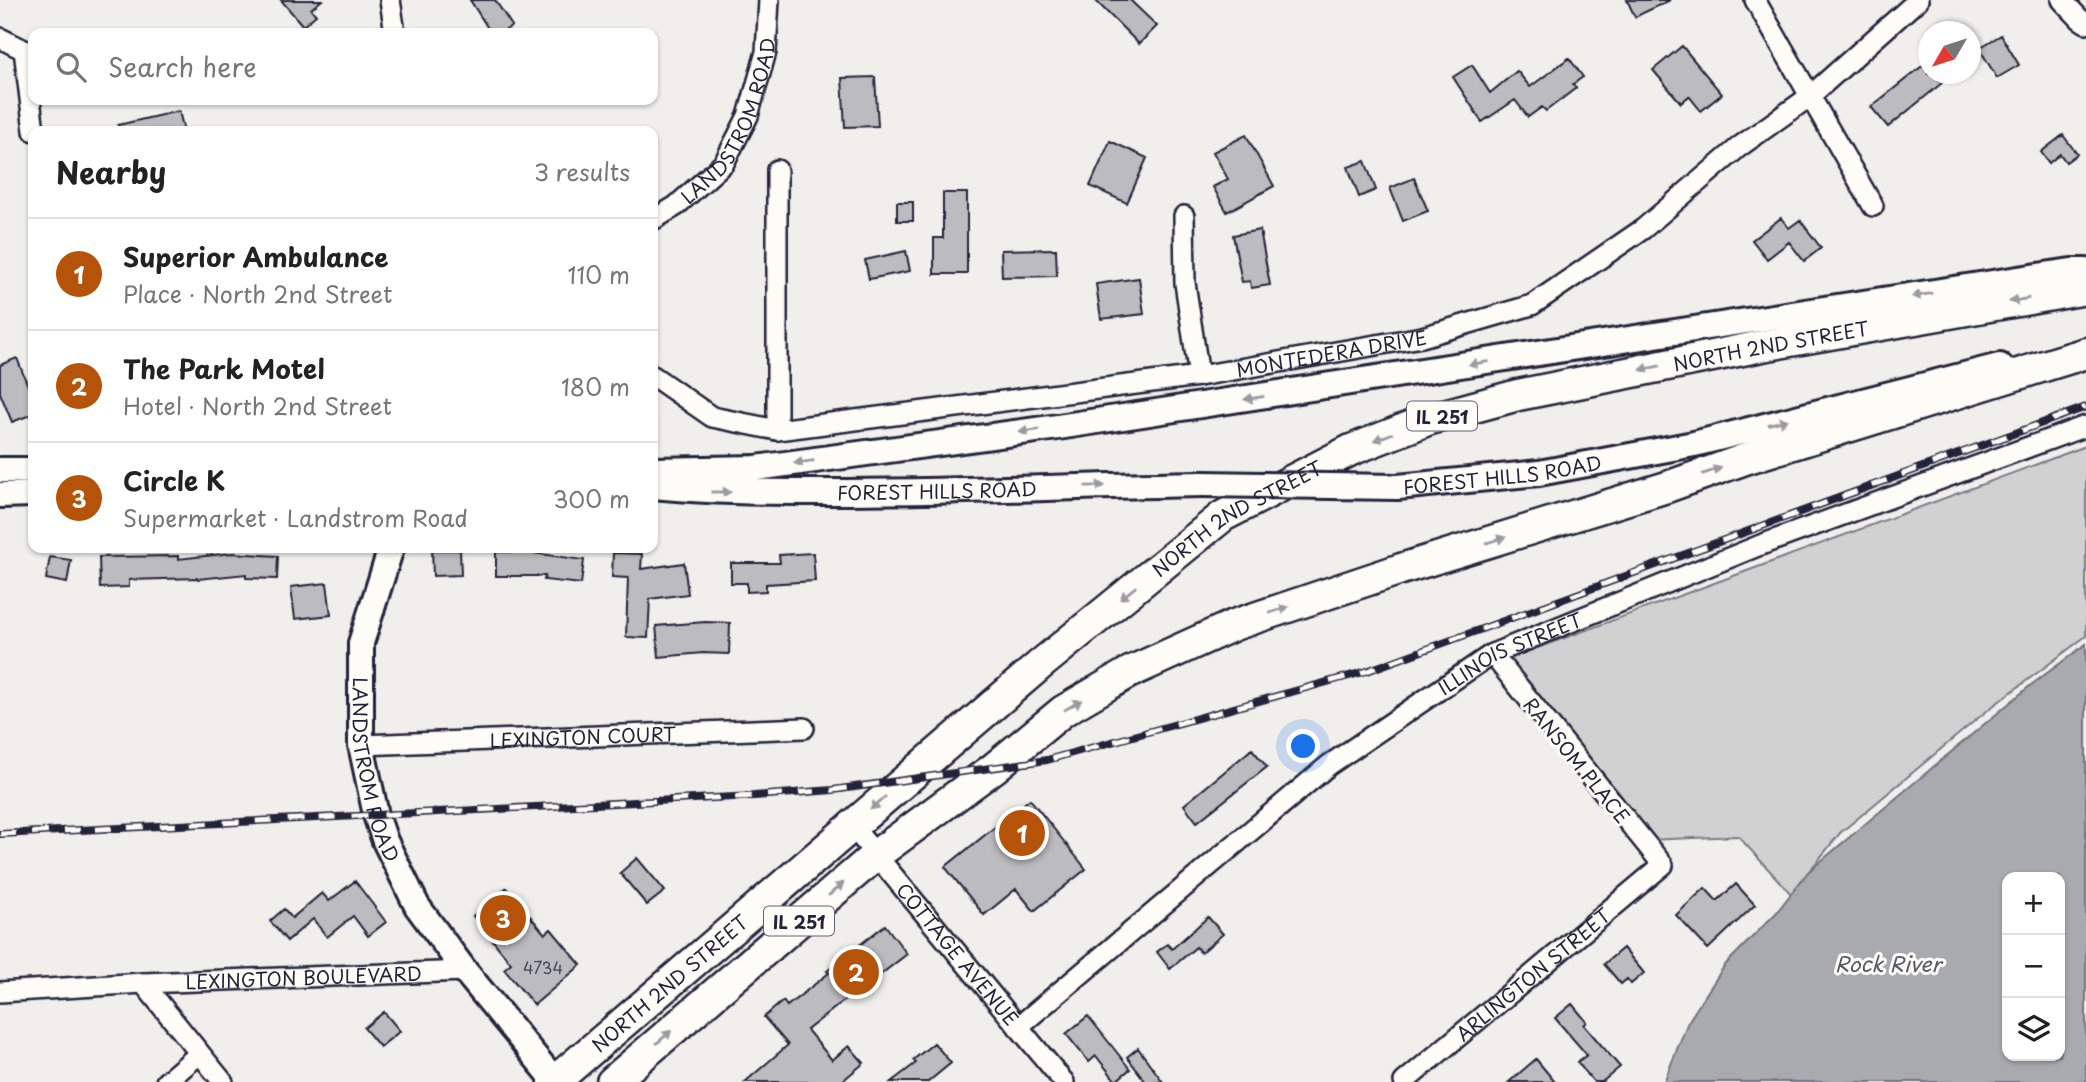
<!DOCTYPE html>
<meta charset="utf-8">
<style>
:root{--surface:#fff;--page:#f2f2f2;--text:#222;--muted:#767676;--line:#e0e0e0;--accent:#b45309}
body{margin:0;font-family:"Playpen Sans",sans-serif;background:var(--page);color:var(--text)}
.controls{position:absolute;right:21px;bottom:21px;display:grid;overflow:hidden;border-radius:14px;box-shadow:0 2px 5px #0004}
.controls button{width:63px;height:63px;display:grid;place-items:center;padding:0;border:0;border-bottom:2px solid var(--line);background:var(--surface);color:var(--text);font:35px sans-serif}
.compass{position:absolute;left:1918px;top:21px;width:63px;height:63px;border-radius:50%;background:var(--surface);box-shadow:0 2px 5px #0004;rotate:231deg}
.you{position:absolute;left:1304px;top:747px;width:24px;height:24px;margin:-18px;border:5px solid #fff;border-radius:50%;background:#1a73e8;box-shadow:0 0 0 10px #1a73e833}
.badge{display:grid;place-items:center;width:46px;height:46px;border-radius:50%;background:var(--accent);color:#fff;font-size:23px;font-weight:700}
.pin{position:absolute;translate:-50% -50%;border:4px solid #fff;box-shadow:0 2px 7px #0006}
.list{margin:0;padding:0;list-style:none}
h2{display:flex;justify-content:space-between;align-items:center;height:91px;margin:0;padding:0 28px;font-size:30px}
h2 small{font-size:23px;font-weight:400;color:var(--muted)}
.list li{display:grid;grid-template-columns:46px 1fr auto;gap:21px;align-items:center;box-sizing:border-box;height:112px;padding:0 28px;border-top:2px solid var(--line)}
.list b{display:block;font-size:26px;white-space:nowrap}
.list p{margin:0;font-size:23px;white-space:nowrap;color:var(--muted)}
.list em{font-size:23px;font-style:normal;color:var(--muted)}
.icon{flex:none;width:38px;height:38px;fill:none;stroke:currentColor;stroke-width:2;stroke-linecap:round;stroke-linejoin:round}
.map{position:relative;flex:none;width:2086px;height:1082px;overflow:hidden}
.search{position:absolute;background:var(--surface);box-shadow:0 2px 5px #0004;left:28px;top:28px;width:630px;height:77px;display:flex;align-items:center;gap:18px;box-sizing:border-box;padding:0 24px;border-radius:14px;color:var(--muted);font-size:26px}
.panel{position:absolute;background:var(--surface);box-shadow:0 2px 5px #0004;left:28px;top:126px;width:630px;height:427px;border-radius:14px}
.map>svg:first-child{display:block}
</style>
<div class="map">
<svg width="2086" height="1082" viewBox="0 0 2086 1082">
<rect width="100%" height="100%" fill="#f0efec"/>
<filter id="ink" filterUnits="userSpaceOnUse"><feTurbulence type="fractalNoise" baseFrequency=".0143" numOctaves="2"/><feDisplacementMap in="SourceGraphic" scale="14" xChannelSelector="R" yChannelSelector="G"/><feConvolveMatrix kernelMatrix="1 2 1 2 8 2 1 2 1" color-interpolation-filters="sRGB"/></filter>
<g filter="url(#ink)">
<path fill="#d2d1d1" stroke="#7a7a86" stroke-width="2" d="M 2086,446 L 2086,636 L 1989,709 L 1840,833 L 1791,894 L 1738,836 L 1648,840 L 1508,659 Z"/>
<path fill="#a9a9b0" stroke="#737381" stroke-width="2" fill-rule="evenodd" d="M 2086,644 L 2086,1082 L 1664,1082 L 1688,1022 L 1725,965 L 1776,913 L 1808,872 L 2031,685 ZM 2007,877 L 2060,877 L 2060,1056 L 2007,1056 Z"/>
<path fill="#bcbcc0" stroke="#22223b" stroke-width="2" d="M 281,0 L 322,0 L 311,9 L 316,15 L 303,26 Z
M 470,0 L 495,0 L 512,26 L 501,33 L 491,33 Z
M 1095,0 L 1130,0 L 1157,26 L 1139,44 Z
M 1627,0 L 1670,0 L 1635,17 Z
M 2001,35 L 2019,65 L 1997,78 L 1979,48 Z
M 1682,46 L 1722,94 L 1701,111 L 1689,96 L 1681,103 L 1653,70 Z
M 1569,58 L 1583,77 L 1573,84 L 1576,88 L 1546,111 L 1542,107 L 1528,117 L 1515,100 L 1482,122 L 1453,77 L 1472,65 L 1490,93 L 1517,71 L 1530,87 Z
M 1926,63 L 1928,66 L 1928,74 L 1934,74 L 1942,83 L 1888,127 L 1871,107 Z
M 875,77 L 878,126 L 845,127 L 842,78 Z
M 179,111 L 184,131 L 119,131 L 118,125 Z
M 1246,135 L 1274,186 L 1227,212 L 1213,187 L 1228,179 L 1213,152 Z
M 2063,135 L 2077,154 L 2066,162 L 2060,154 L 2049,163 L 2041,152 Z
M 1110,141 L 1147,158 L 1127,203 L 1090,186 Z
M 1365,161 L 1376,190 L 1359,197 L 1348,167 Z
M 1414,178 L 1428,211 L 1403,221 L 1390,188 Z
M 943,193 L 967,193 L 967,274 L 934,274 L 934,238 L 943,238 Z
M 897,202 L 913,202 L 913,221 L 897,221 Z
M 1781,218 L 1789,228 L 1800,220 L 1821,248 L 1804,261 L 1789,242 L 1767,259 L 1752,240 Z
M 1260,230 L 1270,285 L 1251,288 L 1250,281 L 1242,282 L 1233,235 Z
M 1056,249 L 1057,276 L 1002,277 L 1001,250 Z
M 906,251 L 910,271 L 869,279 L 865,260 Z
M 1139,278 L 1144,314 L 1101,319 L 1096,284 Z
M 17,358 L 33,399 L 33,414 L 12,422 L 0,393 L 0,365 Z
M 432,550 L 460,550 L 461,575 L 433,576 Z
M 496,552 L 526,552 L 584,560 L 581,584 L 544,580 L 545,576 L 496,576 Z
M 232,553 L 278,556 L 277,579 L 246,578 L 246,574 L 198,579 L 197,578 L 129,580 L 129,587 L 100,588 L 99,557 L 178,556 L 178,559 Z
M 613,553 L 642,554 L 641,569 L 684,563 L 688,594 L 650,599 L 648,638 L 626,637 L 628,578 L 612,577 Z
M 813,553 L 815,581 L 766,584 L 766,591 L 747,592 L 747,583 L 731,583 L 731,563 L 780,563 L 779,555 Z
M 50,557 L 71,560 L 67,583 L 46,579 Z
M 327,583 L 331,615 L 295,619 L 291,587 Z
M 705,622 L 730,623 L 729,654 L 703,653 L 659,657 L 656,626 Z
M 1252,749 L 1267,767 L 1197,822 L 1184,805 Z
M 1030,799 L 1086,869 L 1034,911 L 1016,889 L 984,915 L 945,867 Z
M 637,858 L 665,891 L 647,905 L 620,873 Z
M 355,881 L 386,922 L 368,936 L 353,916 L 327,937 L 313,919 L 287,941 L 270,921 L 284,909 L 292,918 L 322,893 L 329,901 Z
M 1736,884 L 1755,905 L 1708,949 L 1676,915 L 1705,888 L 1717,901 Z
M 506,888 L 545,934 L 551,929 L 581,965 L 534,1005 L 504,969 L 511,963 L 473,916 Z
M 1208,917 L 1223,934 L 1201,953 L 1196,947 L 1170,969 L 1157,952 L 1167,944 L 1172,949 Z
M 885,925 L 907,954 L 880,975 L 879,973 L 807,1030 L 832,1060 L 849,1046 L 864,1063 L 841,1082 L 745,1082 L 788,1045 L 764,1017 L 783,1001 L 787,1006 L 829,973 L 827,971 Z
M 1623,948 L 1644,973 L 1631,984 L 1627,979 L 1621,984 L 1604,964 Z
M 1572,1004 L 1587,1022 L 1584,1025 L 1620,1067 L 1602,1082 L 1594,1082 L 1577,1062 L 1587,1055 L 1555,1018 Z
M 384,1012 L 400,1031 L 380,1047 L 364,1028 Z
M 1088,1016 L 1130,1069 L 1116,1081 L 1096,1056 L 1089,1062 L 1066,1034 Z
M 934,1043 L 951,1063 L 928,1082 L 891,1082 L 916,1063 L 913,1060 Z
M 1138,1048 L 1163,1082 L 1146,1082 L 1127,1057 Z
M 1536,1059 L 1555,1082 L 1509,1082 Z"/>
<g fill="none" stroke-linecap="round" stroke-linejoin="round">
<defs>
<g id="minor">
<path d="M 390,0 L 395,33"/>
<path d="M 1755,0 L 1873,206"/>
<path d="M 2062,0 L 2080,19 L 2086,23"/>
<path d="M 0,38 L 24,50 L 34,131"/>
<path d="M 1184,216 L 1185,283 L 1199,376"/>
<path id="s1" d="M 653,220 L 676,206 L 724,163 L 748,116 L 766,52 L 769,0"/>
<path id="s2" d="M 653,376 L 712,417 L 777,430 L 1199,376 L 1422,337 L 1532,305 L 1643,229 L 1739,147 L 1809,97 L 1918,0"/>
<path d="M 777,430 L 777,170"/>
<path id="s3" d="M 361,745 L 804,728"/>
<path id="s4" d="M 852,826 L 1064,1082"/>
<path d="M 143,983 L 223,1082"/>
<path id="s5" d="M 0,992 L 143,983 L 465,971"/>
<path id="s6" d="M 1018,1027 L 1329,765 L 1492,654 L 1758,546 L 2086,426"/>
<path d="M 166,1082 L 199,1054"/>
<path id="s7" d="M 1404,1082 L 1663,865 L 1492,654"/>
</g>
<g id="tertiary">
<path d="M 0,470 L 33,470"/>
<path d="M 653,470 L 756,468 L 1058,427 L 2071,271 L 2086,271"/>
<path id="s8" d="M 653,486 C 712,492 770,492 829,492 C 954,492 1079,486 1203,484"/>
<path id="s9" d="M 1398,487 L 1539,473 L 1694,444 L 2000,366"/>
<path d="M 0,495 L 33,494"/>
<path id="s10" d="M 391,548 L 361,643 L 361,745 L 376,815 L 385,841 L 417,906 L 465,971 L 556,1082"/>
</g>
<g id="primary">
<path id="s11" d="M 554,1082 L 1041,664 L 1223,516 L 1351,450 L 1430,419 L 1518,395 L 1762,346 L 2086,289"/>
<path d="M 612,1082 L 876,855 L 994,768 L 1063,711 L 1130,672 L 1234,625 L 1401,569 L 1667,487 L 1748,458 L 2086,353"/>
</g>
</defs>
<use href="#minor" stroke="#22223b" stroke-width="24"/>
<use href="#tertiary" stroke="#22223b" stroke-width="30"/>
<use href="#primary" stroke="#22223b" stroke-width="35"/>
<use href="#minor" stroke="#fdfcf7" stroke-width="19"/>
<use href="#tertiary" stroke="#fdfcf7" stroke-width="24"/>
<use href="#primary" stroke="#fdfcf7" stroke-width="30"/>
<defs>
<path id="rail" d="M 0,834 L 754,796 L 833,790 L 1047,760 L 1367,671 L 2086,407"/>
</defs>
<use href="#rail" stroke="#22223b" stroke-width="8"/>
<use href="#rail" stroke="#fdfcf7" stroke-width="5" stroke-dasharray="16" stroke-linecap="butt"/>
<defs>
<path id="tertiary-bridge" d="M 1203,484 L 1398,487"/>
</defs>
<use href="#tertiary-bridge" stroke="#22223b" stroke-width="30" stroke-linecap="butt"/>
<use href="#tertiary-bridge" stroke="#fdfcf7" stroke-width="24"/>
</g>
<defs><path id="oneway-solid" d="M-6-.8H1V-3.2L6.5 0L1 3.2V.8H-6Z" transform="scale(1.75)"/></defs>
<g fill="#9a9aa2">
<use href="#oneway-solid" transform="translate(1922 295) rotate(171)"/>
<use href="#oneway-solid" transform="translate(2019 300) rotate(170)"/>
<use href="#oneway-solid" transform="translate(1479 363) rotate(171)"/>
<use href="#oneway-solid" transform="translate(1650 368) rotate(169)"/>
<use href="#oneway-solid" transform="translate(1254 398) rotate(171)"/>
<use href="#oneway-solid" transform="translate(1778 422) rotate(-14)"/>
<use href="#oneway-solid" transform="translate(1029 431) rotate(172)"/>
<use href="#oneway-solid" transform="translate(1383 437) rotate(159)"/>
<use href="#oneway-solid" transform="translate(804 462) rotate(172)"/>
<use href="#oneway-solid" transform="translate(1712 471) rotate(-19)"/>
<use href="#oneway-solid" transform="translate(1095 486) rotate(-1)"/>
<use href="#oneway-solid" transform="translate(721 492)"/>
<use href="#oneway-solid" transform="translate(1496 540) rotate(-17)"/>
<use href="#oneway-solid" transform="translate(1128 593) rotate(141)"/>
<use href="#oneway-solid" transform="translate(1279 610) rotate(-18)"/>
<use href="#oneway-solid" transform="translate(1073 705) rotate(-31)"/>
<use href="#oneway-solid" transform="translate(878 803) rotate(139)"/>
<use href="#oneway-solid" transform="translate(836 889) rotate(-41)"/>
<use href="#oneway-solid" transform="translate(664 1037) rotate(-41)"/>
</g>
</g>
<g text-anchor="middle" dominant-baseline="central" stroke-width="6" stroke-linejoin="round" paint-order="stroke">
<g font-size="16" fill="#48485c">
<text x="543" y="967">4734</text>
</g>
<g fill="#fdfcf7" stroke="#646373" stroke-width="2">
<rect x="1407" y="401.5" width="70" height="29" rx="5"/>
<rect x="764" y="906.5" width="70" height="29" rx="5"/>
</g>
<g font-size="18" font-weight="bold" fill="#22223b">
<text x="1442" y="416">IL 251</text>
<text x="799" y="921">IL 251</text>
</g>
<g font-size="19" fill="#22223b" stroke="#fdfcf7">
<text stroke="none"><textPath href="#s1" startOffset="131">LANDSTROM ROAD</textPath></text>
<text stroke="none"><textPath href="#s11" startOffset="1454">NORTH 2ND STREET</textPath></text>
<text stroke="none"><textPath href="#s2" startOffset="698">MONTEDERA DRIVE</textPath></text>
<text stroke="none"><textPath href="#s9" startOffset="105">FOREST HILLS ROAD</textPath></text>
<text stroke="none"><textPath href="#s8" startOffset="284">FOREST HILLS ROAD</textPath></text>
<text stroke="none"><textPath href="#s11" startOffset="887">NORTH 2ND STREET</textPath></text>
<text stroke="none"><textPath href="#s6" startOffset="620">ILLINOIS STREET</textPath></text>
<text stroke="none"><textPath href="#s3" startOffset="222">LEXINGTON COURT</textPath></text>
<text transform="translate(1577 760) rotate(51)">RANSOM PLACE</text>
<text stroke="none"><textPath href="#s10" startOffset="228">LANDSTROM ROAD</textPath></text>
<text stroke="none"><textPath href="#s4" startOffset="166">COTTAGE AVENUE</textPath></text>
<text stroke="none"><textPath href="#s7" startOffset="168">ARLINGTON STREET</textPath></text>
<text stroke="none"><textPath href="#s5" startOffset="304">LEXINGTON BOULEVARD</textPath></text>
<text stroke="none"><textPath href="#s11" startOffset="152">NORTH 2ND STREET</textPath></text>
</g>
<g font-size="21" font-style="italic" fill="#58586a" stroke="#fdfcf7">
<text x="1888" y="963">Rock River</text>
</g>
</g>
</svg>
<div class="controls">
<button>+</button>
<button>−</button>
<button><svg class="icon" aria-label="layers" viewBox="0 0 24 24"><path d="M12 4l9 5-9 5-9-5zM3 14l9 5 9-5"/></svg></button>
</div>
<svg class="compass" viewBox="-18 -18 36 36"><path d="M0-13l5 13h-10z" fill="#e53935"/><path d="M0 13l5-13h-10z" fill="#767676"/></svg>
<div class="you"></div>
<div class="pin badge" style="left:1022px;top:833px">1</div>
<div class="pin badge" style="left:856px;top:972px">2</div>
<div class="pin badge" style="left:503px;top:918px">3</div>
<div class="search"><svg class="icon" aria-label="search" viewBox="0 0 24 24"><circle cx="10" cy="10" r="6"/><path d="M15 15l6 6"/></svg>Search here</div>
<section class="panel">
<h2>Nearby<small>3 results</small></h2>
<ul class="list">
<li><span class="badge">1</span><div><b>Superior Ambulance</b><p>Place · North 2nd Street</p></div><em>110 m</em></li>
<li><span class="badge">2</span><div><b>The Park Motel</b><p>Hotel · North 2nd Street</p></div><em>180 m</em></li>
<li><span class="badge">3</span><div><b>Circle K</b><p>Supermarket · Landstrom Road</p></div><em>300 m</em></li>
</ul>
</section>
</div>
